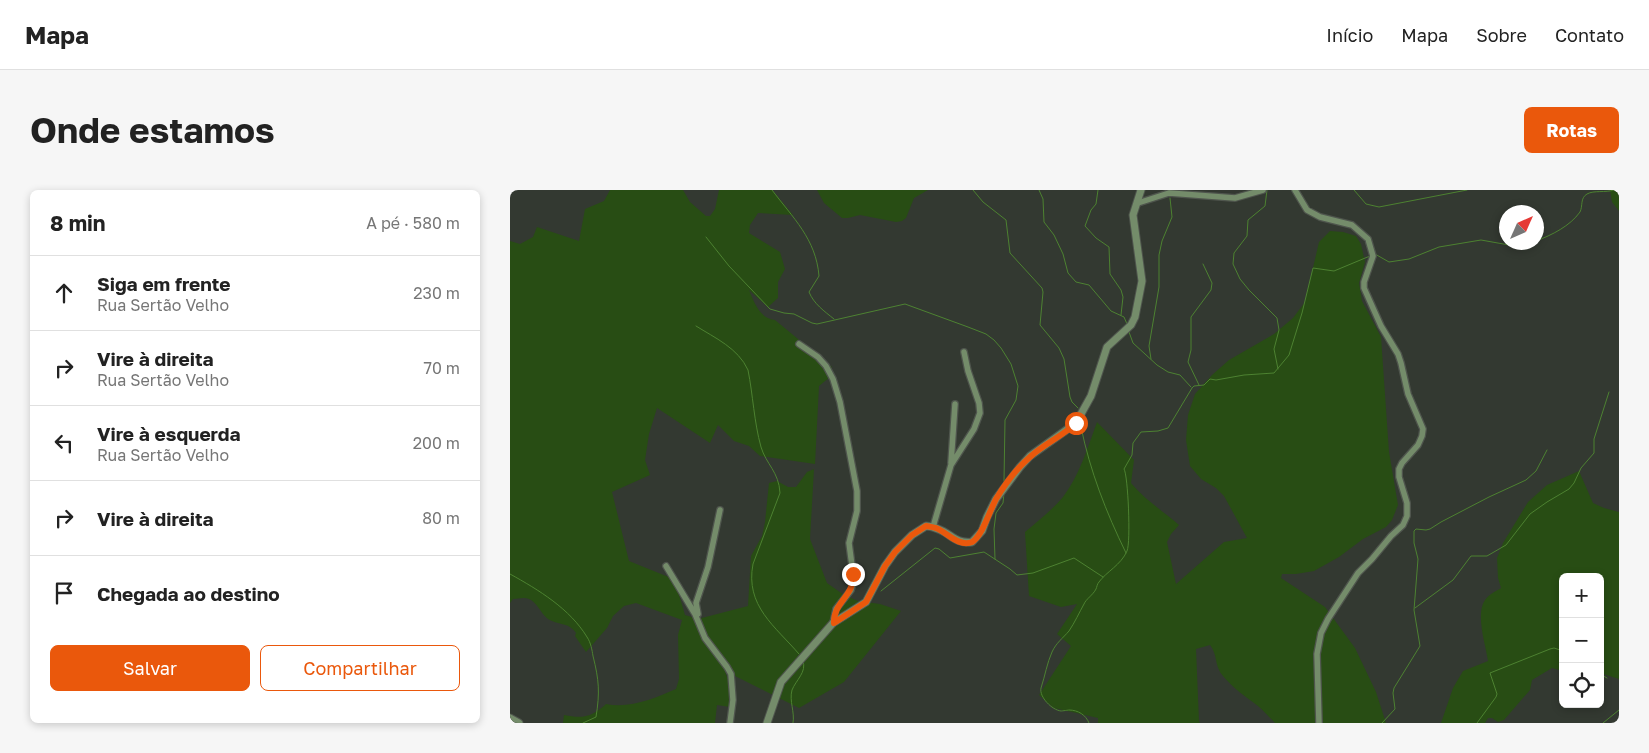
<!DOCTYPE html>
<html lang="pt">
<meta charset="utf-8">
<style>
:root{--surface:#fff;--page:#f6f6f6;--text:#222;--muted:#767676;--line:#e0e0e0;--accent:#ea580c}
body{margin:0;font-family:"Golos Text",sans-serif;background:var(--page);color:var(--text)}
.controls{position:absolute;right:15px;bottom:15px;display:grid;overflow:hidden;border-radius:8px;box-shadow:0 2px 8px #0003}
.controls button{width:45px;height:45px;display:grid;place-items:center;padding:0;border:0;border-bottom:1px solid var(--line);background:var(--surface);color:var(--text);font:25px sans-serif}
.compass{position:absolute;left:989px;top:15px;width:45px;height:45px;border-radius:50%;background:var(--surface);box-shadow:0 2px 8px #0003;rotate:45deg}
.stop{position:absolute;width:15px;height:15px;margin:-11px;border:4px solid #ea580c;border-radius:50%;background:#fff}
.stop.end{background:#ea580c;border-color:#fff;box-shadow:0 1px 5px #0008}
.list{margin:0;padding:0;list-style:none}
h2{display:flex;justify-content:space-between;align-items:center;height:65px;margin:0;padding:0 20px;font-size:21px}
h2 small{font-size:16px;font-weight:400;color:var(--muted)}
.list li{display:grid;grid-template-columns:32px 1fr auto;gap:15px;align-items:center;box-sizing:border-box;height:75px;padding:0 20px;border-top:1px solid var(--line)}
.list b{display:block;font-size:19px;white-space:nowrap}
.list p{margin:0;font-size:16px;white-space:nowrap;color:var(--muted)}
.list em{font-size:16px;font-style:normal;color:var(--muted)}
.actions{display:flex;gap:10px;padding:15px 20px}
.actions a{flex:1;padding:11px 0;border:1px solid var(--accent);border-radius:8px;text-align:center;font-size:18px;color:var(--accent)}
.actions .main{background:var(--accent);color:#fff}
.icon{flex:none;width:28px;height:28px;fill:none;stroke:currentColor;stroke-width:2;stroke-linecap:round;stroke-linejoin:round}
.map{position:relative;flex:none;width:1109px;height:533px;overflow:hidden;border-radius:8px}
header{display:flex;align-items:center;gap:30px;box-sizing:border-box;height:70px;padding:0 25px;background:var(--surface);border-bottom:1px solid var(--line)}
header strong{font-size:24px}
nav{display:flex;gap:28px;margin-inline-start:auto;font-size:18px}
.intro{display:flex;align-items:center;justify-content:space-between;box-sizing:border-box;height:120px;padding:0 30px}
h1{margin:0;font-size:35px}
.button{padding:12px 22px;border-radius:8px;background:var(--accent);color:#fff;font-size:18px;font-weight:700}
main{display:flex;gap:30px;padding:0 30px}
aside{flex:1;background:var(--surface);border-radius:8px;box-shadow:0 2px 8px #0003}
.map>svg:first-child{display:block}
</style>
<header>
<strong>Mapa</strong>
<nav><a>Início</a><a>Mapa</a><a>Sobre</a><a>Contato</a></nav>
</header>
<div class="intro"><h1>Onde estamos</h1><a class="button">Rotas</a></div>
<main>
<aside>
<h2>8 min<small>A pé · 580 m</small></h2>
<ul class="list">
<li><svg class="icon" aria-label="ahead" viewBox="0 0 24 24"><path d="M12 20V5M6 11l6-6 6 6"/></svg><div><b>Siga em frente</b><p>Rua Sertão Velho</p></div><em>230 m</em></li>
<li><svg class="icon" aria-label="right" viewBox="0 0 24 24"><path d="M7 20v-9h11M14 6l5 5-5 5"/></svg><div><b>Vire à direita</b><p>Rua Sertão Velho</p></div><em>70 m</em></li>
<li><svg class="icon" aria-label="left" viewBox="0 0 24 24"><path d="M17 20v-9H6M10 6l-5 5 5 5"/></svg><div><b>Vire à esquerda</b><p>Rua Sertão Velho</p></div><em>200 m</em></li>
<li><svg class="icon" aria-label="right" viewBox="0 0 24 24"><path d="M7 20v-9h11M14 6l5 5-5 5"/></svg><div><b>Vire à direita</b></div><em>80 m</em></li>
<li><svg class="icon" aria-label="arrive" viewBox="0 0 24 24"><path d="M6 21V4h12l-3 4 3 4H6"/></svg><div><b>Chegada ao destino</b></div></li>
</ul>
<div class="actions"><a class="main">Salvar</a><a>Compartilhar</a></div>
</aside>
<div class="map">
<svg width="1109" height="533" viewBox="0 0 1109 533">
<rect width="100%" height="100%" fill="#333931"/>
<path fill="#284d14" d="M 100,0 L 173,0 L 180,12 L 196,26 L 200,26 L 205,19 L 209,0 L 262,0 L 283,25 L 248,23 L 240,35 L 239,43 L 270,62 L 275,79 L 268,92 L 268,108 L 258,117 L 239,100 C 244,112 250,129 265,130 L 322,177 L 320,187 L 309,196 L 305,274 L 250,266 L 239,256 L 224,251 L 208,235 L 200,253 L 147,218 L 139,244 L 135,270 L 140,285 L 102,302 L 119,371 L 161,388 L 167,398 L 175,425 L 188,429 L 238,416 L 241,366 L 252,346 L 255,332 L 259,293 L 267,291 L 278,297 L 286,297 L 297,282 L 304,279 L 300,349 L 317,393 L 334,405 L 348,411 L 370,414 L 391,421 L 334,492 L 289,518 L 215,481 C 220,496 222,500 220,517 L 207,515 L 205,533 L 53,533 L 54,525 C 73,529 82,527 96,514 C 120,519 145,508 166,499 L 169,489 L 168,445 L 172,430 L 126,413 L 114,416 L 103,426 L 97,438 L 76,462 L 65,446 L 66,443 C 59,432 47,435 38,429 C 31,424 27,412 19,409 C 14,407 8,409 3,409 L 0,413 L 0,51 L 10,54 L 23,47 L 27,37 L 69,51 L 75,19 L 94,11 Z
M 307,0 L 418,0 L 404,8 L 396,28 L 392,31 L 386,32 L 350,25 L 338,28 L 332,28 L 314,13 Z
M 1100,0 L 1109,0 L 1109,21 L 1102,12 Z
M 820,41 L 833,42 L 846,46 L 851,54 L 855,72 L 849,93 L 852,111 L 871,147 L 879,262 L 888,315 L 882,330 L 876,337 L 853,349 L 829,367 L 804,381 L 786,384 L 772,384 L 771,388 L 815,417 L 845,458 L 866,502 L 876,533 L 765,533 C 759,527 754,521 748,516 C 736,507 723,498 713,486 C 704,476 708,465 700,455 L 686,459 L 689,531 L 690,533 L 588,533 L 588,528 L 544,518 L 529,505 L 561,456 L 547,444 L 567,414 L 551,417 L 519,406 L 515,342 C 528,331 542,320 553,307 C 569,286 578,257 587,232 L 624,270 L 621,293 C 635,310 653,321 669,335 L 661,344 L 657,352 L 666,394 L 714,352 L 737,348 L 714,306 L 706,298 L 691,289 L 680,276 L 676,250 L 678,225 L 685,204 L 702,185 L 719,170 L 764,144 L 783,128 L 795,112 L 809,52 Z
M 1069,281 L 1083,313 L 1094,318 L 1109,322 L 1109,489 L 1090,483 L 1090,387 L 1053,387 L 1053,481 L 1042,478 L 1022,490 L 1020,500 L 994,530 L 988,532 L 982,528 L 978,528 L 975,533 L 931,533 L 943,498 L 953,481 L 978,471 C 976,456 965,424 975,410 C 978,405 986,401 991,398 L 988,388 L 987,368 L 993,353 L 1018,312 L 1037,295 Z"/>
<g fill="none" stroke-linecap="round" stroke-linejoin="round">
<path stroke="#4d8231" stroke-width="1" d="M 262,0 C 283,28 306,49 309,86 L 299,102 C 304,114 314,121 324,129
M 463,0 L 473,12 L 496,30 L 500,63 L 532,98 L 533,102 L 530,135 L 549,158 L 554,169 L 560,207 L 562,212 L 568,218
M 529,0 L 533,9 L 534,32 L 544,45 L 553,64 L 558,83 L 566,92 L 579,95 L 601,121 L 614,127 L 617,134
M 588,0 L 586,14 L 581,20 L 575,36 L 586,48 L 599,57 L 600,84 L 611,100 L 613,107 L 611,125
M 757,0 L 755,16 L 738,30 L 737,46 L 724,63 L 723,74 L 730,89 L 739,100 L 767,128 L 769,140 L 764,159 L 768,179
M 844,0 L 856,14 L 869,17 L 957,0
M 196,47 L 219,76 L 260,119 L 274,123 L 284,124 L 302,133 L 307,134 L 395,114 L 458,137 L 476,144 L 484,150 L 491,158 L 501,174 L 508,196 L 506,210 L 495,230 L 494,291
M 1026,51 C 1042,45 1060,36 1070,22 C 1073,16 1070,8 1077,4 C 1084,0 1095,3 1104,0
M 865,64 L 879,72 L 899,69 L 929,57 L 971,50 L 999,55 L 1006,56 L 1021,52
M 186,136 C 205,148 228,158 238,180 C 243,205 244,232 251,257 C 256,274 269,282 270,303 L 243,374 C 235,416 265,436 289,464
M 619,142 L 623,153 L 647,175 L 658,182 L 670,185 L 681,197
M 641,169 L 639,156 L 649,97 L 649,65 L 652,51 L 662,27 L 660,8
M 689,195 L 678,172 L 681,160 L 681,127 L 701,100 L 702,93 L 693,74
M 571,237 C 580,281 596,322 616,363
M 485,369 L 484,339 L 486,323 L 493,313 L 494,303
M 0,384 C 29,400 60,419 77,447 C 81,453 82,460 83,466 C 89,490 90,502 86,527 L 73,533
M 371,401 L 425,358 L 429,359 L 440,368 L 474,362 L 500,379 L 507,385 L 523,383 L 564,368 L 593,387
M 905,418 L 943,390 L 961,366 L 977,366 L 996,355 L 1020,324 L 1037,312 L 1059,299 L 1064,293 L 1071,278 L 1084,263 L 1084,249 L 1099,202
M 1090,484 L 1097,488
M 283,533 C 285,522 279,511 282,500 C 286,490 297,482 293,471
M 579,533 C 576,525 568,520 559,520 C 559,520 552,521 551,521 C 542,520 529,507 531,498 C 535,486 537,473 542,462 C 546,453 553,448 559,441 C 565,432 569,423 574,414 C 576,409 583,405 586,399 C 587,397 587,394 589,392 C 596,382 611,375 617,361 C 621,352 618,285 614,279 L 622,265 L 623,253 L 631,242 L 648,241 L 658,238 L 682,198 L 684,196 L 694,195 L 700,189 L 706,190 L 734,185 L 764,183 L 779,165 L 792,123 L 803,78 L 824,81 L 860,66
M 872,533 L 885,519 L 883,503 L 884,498 L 910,456 L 904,420 L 908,369 L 904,353 L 904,341 L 906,339 L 916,340 L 920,339 L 931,332 L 979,307 L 1016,290 L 1026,281 L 1037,260
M 967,533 L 986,507 L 987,504 L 980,483 L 1040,459 L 1044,458 L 1053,461
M 1093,533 L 1109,520"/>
<defs>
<path id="minor" d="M 785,0 L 797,20 L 810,27 L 842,35 L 858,49 L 863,66 L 854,92 L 854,98 L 871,136 L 888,164 L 891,173 L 898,204 L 913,239 L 912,246 L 908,255 L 892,273 L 889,279 L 889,287 L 897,313 L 897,326 L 893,335 L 881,346 L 862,369 L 848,383 L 818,429 L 811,443 L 807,464 L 809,533
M 628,13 L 659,3 L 725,8 L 753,0
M 289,154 L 308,167 L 316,176 L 323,189 L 330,212 L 347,301 L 347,321 L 339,353 L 344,391 L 341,400 L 326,419 L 323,433
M 441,273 L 445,214
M 423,337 L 441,275 L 464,239 L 470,223 L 469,213 L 458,181 L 454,162
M 156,376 L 185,424 L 195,448 L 217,477 L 221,484 L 223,510 L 220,533
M 188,424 L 186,413 L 198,377 L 210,320"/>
<path id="tertiary" d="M 0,528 L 9,533
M 257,533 L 271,492 L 323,433 L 356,412 L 375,376 L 385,362 L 402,345 L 416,336 C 420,336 424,337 428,339 C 442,344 445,354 462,352 L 472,341 L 477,327 L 486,309 L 510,277 L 520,266 L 566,233 L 581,206 L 597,157 L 621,135 L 625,127 L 632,91 L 623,25 L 631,0"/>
</defs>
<use href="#minor" stroke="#4f554d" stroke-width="8"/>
<use href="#tertiary" stroke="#4f554d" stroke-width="9"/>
<use href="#minor" stroke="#748c6a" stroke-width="5.5"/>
<use href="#tertiary" stroke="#748c6a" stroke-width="7"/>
</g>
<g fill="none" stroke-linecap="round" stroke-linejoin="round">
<path stroke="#ea580c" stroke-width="6" d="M 343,384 C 345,406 323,412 324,433 L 356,412 L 375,376 L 385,362 L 402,345 L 416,336 C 421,337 426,337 430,340 C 439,345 450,357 462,352 C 472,347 480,320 486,309 C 495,294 507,278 520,267 C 534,254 553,246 566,233"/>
</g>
</svg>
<div class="controls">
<button>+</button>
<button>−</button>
<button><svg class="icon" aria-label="locate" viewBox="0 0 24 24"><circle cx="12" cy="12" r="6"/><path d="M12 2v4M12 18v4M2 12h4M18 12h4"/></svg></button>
</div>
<svg class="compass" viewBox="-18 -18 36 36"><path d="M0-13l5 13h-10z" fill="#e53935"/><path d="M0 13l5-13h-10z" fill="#767676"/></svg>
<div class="stop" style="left:566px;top:233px"></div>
<div class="stop end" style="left:343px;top:384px"></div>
</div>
</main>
